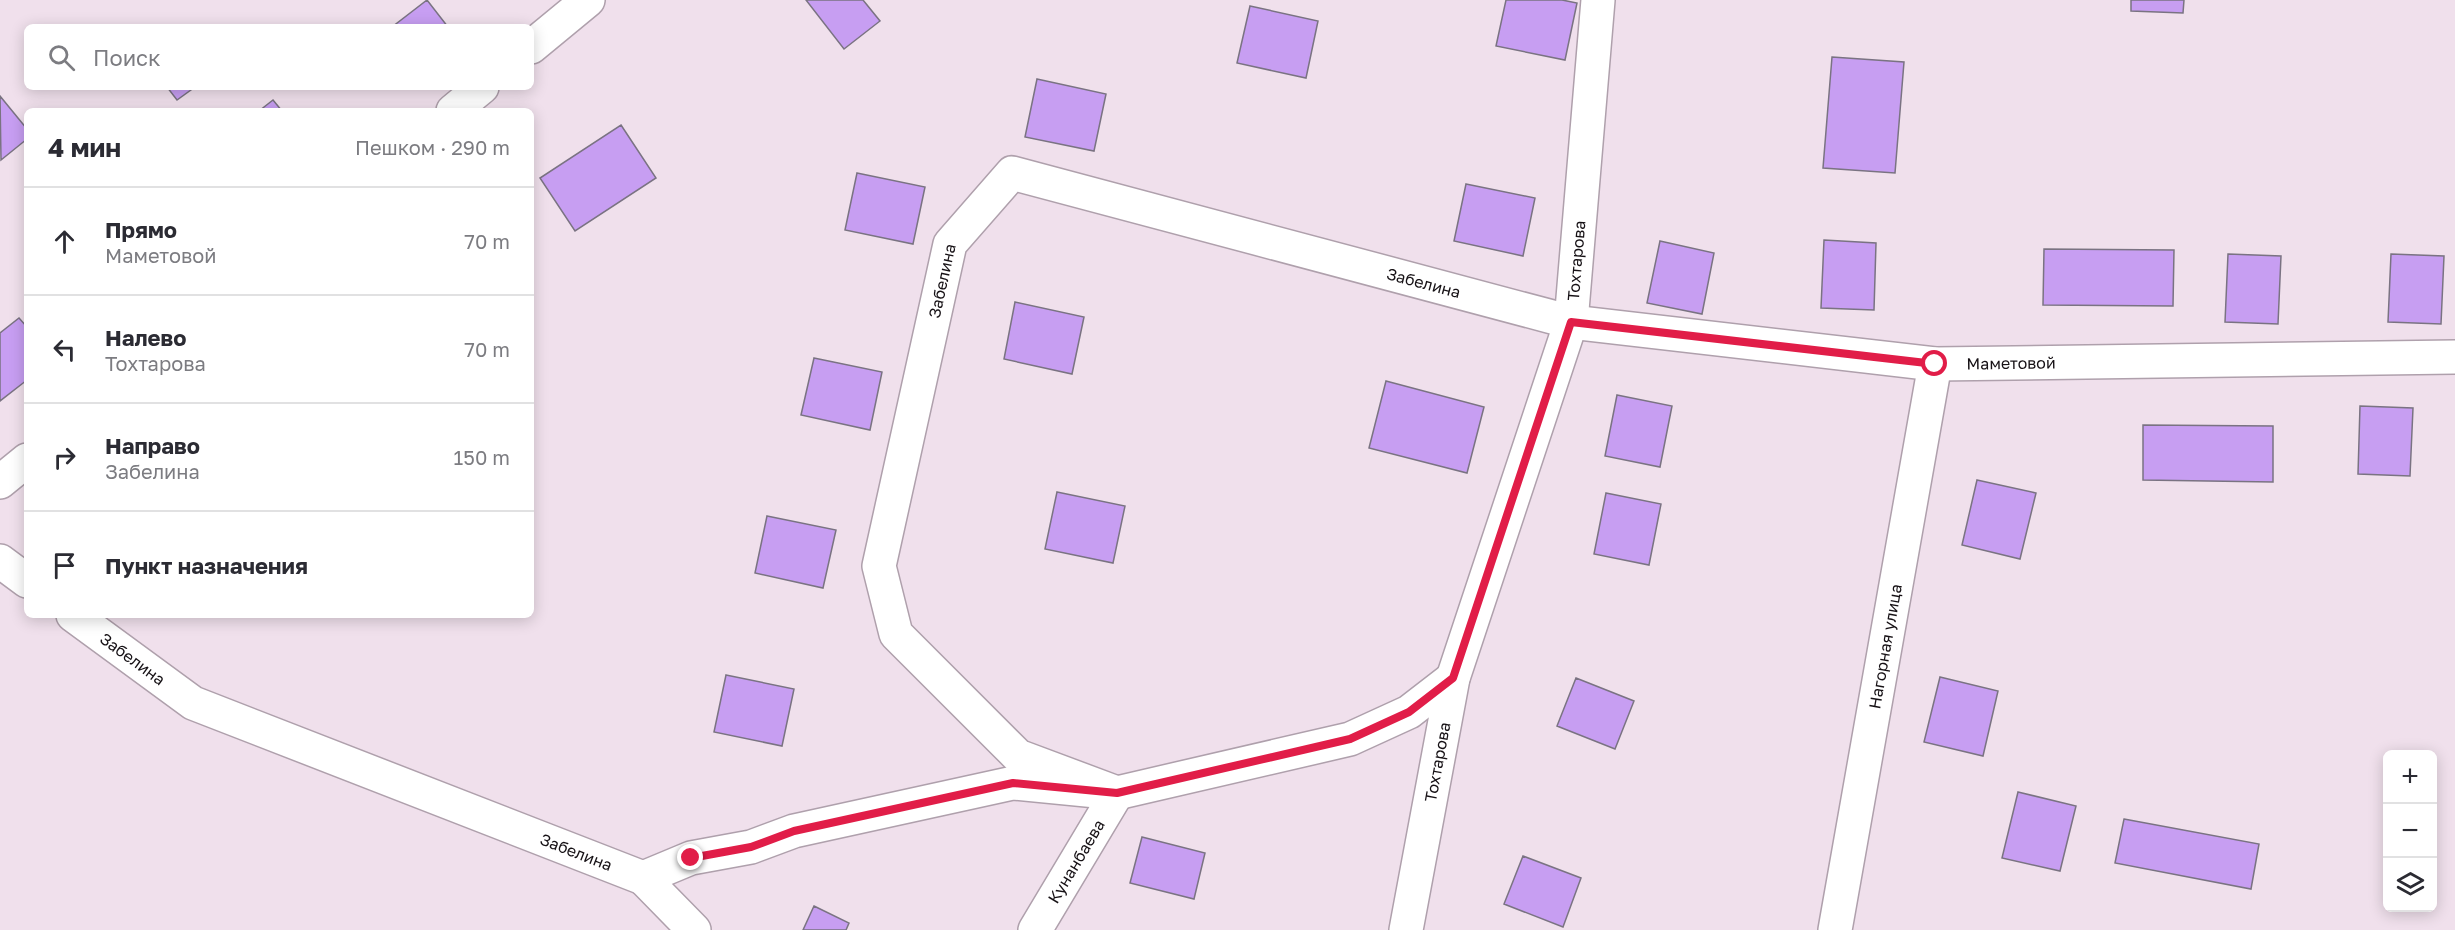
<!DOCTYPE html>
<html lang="ru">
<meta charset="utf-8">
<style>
:root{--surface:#fff;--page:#f7f7f7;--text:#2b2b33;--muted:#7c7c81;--line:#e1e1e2}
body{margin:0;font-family:"Golos Text",sans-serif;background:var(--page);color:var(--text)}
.controls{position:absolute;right:18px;bottom:18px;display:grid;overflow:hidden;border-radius:9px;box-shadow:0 3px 15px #0003}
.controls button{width:54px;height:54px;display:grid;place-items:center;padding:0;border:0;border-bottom:2px solid var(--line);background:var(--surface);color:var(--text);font:30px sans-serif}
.stop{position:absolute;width:18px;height:18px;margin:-14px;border:4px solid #e11d48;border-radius:50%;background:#fff}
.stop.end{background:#e11d48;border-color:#fff;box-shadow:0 2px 6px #0008}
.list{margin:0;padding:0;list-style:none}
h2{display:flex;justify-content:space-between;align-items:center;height:78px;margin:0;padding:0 24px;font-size:26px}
h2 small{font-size:20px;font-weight:400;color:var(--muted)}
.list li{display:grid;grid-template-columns:39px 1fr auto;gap:18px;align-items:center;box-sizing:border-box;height:108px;padding:0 24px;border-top:2px solid var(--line)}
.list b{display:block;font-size:22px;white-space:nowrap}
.list p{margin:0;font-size:20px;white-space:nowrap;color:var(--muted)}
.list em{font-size:20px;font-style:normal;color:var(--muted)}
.icon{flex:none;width:33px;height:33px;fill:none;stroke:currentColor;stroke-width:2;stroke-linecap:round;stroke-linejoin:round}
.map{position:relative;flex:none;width:2455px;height:930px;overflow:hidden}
.search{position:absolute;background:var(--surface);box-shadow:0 3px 15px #0003;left:24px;top:24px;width:510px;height:66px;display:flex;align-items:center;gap:15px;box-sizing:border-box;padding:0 21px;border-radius:9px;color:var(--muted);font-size:22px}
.panel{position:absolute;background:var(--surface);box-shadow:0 3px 15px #0003;left:24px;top:108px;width:510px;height:510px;border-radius:9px}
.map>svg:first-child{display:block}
</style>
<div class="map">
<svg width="2455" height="930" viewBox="0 0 2455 930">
<rect width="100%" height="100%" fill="#f0e0ec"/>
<path fill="#c79ef2" stroke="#7a7382" stroke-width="1.5" d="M 427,0 L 448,27 L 392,27 Z
M 806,0 L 863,0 L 880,21 L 844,49 Z
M 1506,0 L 1562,0 L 1577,3 L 1565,60 L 1496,46 Z
M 2131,0 L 2184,0 L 2183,13 L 2131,11 Z
M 1250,6 L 1318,21 L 1306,78 L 1237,63 Z
M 1832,57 L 1904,62 L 1895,173 L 1823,168 Z
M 1037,79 L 1106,94 L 1094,151 L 1025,137 Z
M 167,87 L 195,87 L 177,100 Z
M 0,96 L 27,129 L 27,139 L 1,160 Z
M 273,100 L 282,111 L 259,111 Z
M 621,125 L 656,178 L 575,231 L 540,178 Z
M 857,173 L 925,187 L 913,244 L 845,230 Z
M 1466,184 L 1535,198 L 1523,256 L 1454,241 Z
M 1824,240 L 1876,243 L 1874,310 L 1821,308 Z
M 1660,241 L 1714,253 L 1702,314 L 1647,303 Z
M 2044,249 L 2174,250 L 2173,306 L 2043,305 Z
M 2228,254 L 2281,256 L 2278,324 L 2225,322 Z
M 2391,254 L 2444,256 L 2441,324 L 2388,322 Z
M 1015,302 L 1084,317 L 1072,374 L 1004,359 Z
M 19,318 L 27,327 L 27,380 L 0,401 L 0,333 Z
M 814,358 L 882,372 L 870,430 L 801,415 Z
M 1386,381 L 1484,407 L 1467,473 L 1369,448 Z
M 1617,395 L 1672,406 L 1660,467 L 1605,456 Z
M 2360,406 L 2413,408 L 2410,476 L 2358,474 Z
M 2143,425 L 2273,426 L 2273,482 L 2143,480 Z
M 1977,480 L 2036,493 L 2020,559 L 1962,545 Z
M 1057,492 L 1125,506 L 1113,563 L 1045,549 Z
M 1606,493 L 1661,504 L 1649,565 L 1594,554 Z
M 767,516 L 836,530 L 823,588 L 755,573 Z
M 726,675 L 794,689 L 782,746 L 714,732 Z
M 1940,677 L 1998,691 L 1983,756 L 1924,742 Z
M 1576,678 L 1634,701 L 1615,749 L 1557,726 Z
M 2018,792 L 2076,806 L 2060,871 L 2002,858 Z
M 2124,819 L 2259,844 L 2251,889 L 2115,863 Z
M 1142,837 L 1205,853 L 1194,899 L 1130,883 Z
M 1523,856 L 1581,878 L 1563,927 L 1504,904 Z
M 814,906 L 849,923 L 846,930 L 803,930 Z"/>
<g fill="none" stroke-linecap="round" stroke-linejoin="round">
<defs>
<g id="minor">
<path d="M 531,47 L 588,0"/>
<path d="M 453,111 L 482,87"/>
<path d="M 0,482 L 27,460"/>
<path d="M 0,561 L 27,581"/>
<path id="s1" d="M 73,615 L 193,703 L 643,878 L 691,858 L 751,847 L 794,831 L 1013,783 L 1117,793 L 1350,739 L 1409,712 L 1453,678"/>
<path d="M 643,878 L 694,930"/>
<path id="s2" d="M 1035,930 L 1117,793 L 1018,756 L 896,634 L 879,566 L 950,244 L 1012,173 L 1571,322 L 1935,364 L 2455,357"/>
<path id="s3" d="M 1406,930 L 1453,678 L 1571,322 L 1598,0"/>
<path id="s4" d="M 1835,930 L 1935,364"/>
</g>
</defs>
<use href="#minor" stroke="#afa0ac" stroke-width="36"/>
<use href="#minor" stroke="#fff" stroke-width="33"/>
</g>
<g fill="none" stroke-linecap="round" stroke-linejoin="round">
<path stroke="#e11d48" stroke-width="8" d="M 691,858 L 751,847 L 794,831 L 1013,783 L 1117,793 L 1350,739 L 1409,712 L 1453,678 L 1571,322 L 1935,364"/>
</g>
<g text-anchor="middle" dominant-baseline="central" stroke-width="4.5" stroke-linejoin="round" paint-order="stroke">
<g font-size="16" fill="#161115" stroke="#f0e0ec">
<text stroke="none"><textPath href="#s3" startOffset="693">Тохтарова</textPath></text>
<text stroke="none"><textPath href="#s2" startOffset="800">Забелина</textPath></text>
<text stroke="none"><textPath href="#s2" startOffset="1358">Забелина</textPath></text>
<text stroke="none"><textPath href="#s2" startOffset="1953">Маметовой</textPath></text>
<text stroke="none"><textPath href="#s4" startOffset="288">Нагорная улица</textPath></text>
<text stroke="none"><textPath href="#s1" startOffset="74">Забелина</textPath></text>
<text stroke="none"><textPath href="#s3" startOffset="171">Тохтарова</textPath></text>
<text stroke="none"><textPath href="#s1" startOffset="560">Забелина</textPath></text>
<text stroke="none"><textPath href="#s2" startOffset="80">Кунанбаева</textPath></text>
</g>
</g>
</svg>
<div class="controls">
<button>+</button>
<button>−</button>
<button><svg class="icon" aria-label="layers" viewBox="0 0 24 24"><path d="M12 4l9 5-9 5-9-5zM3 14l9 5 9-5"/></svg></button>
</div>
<div class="stop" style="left:1935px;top:364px"></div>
<div class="stop end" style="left:691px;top:858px"></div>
<div class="search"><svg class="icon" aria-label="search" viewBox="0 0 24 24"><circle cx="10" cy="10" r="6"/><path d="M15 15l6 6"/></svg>Поиск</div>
<section class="panel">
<h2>4 мин<small>Пешком · 290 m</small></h2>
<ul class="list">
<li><svg class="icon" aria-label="ahead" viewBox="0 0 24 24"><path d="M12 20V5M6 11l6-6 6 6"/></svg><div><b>Прямо</b><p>Маметовой</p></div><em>70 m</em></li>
<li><svg class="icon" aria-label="left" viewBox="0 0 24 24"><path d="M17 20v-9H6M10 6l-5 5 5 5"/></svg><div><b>Налево</b><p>Тохтарова</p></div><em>70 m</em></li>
<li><svg class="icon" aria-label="right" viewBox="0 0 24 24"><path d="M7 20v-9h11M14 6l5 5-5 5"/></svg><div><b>Направо</b><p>Забелина</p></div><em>150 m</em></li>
<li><svg class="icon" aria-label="arrive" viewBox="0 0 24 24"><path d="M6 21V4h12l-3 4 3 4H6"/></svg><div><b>Пункт назначения</b></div></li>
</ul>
</section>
</div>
